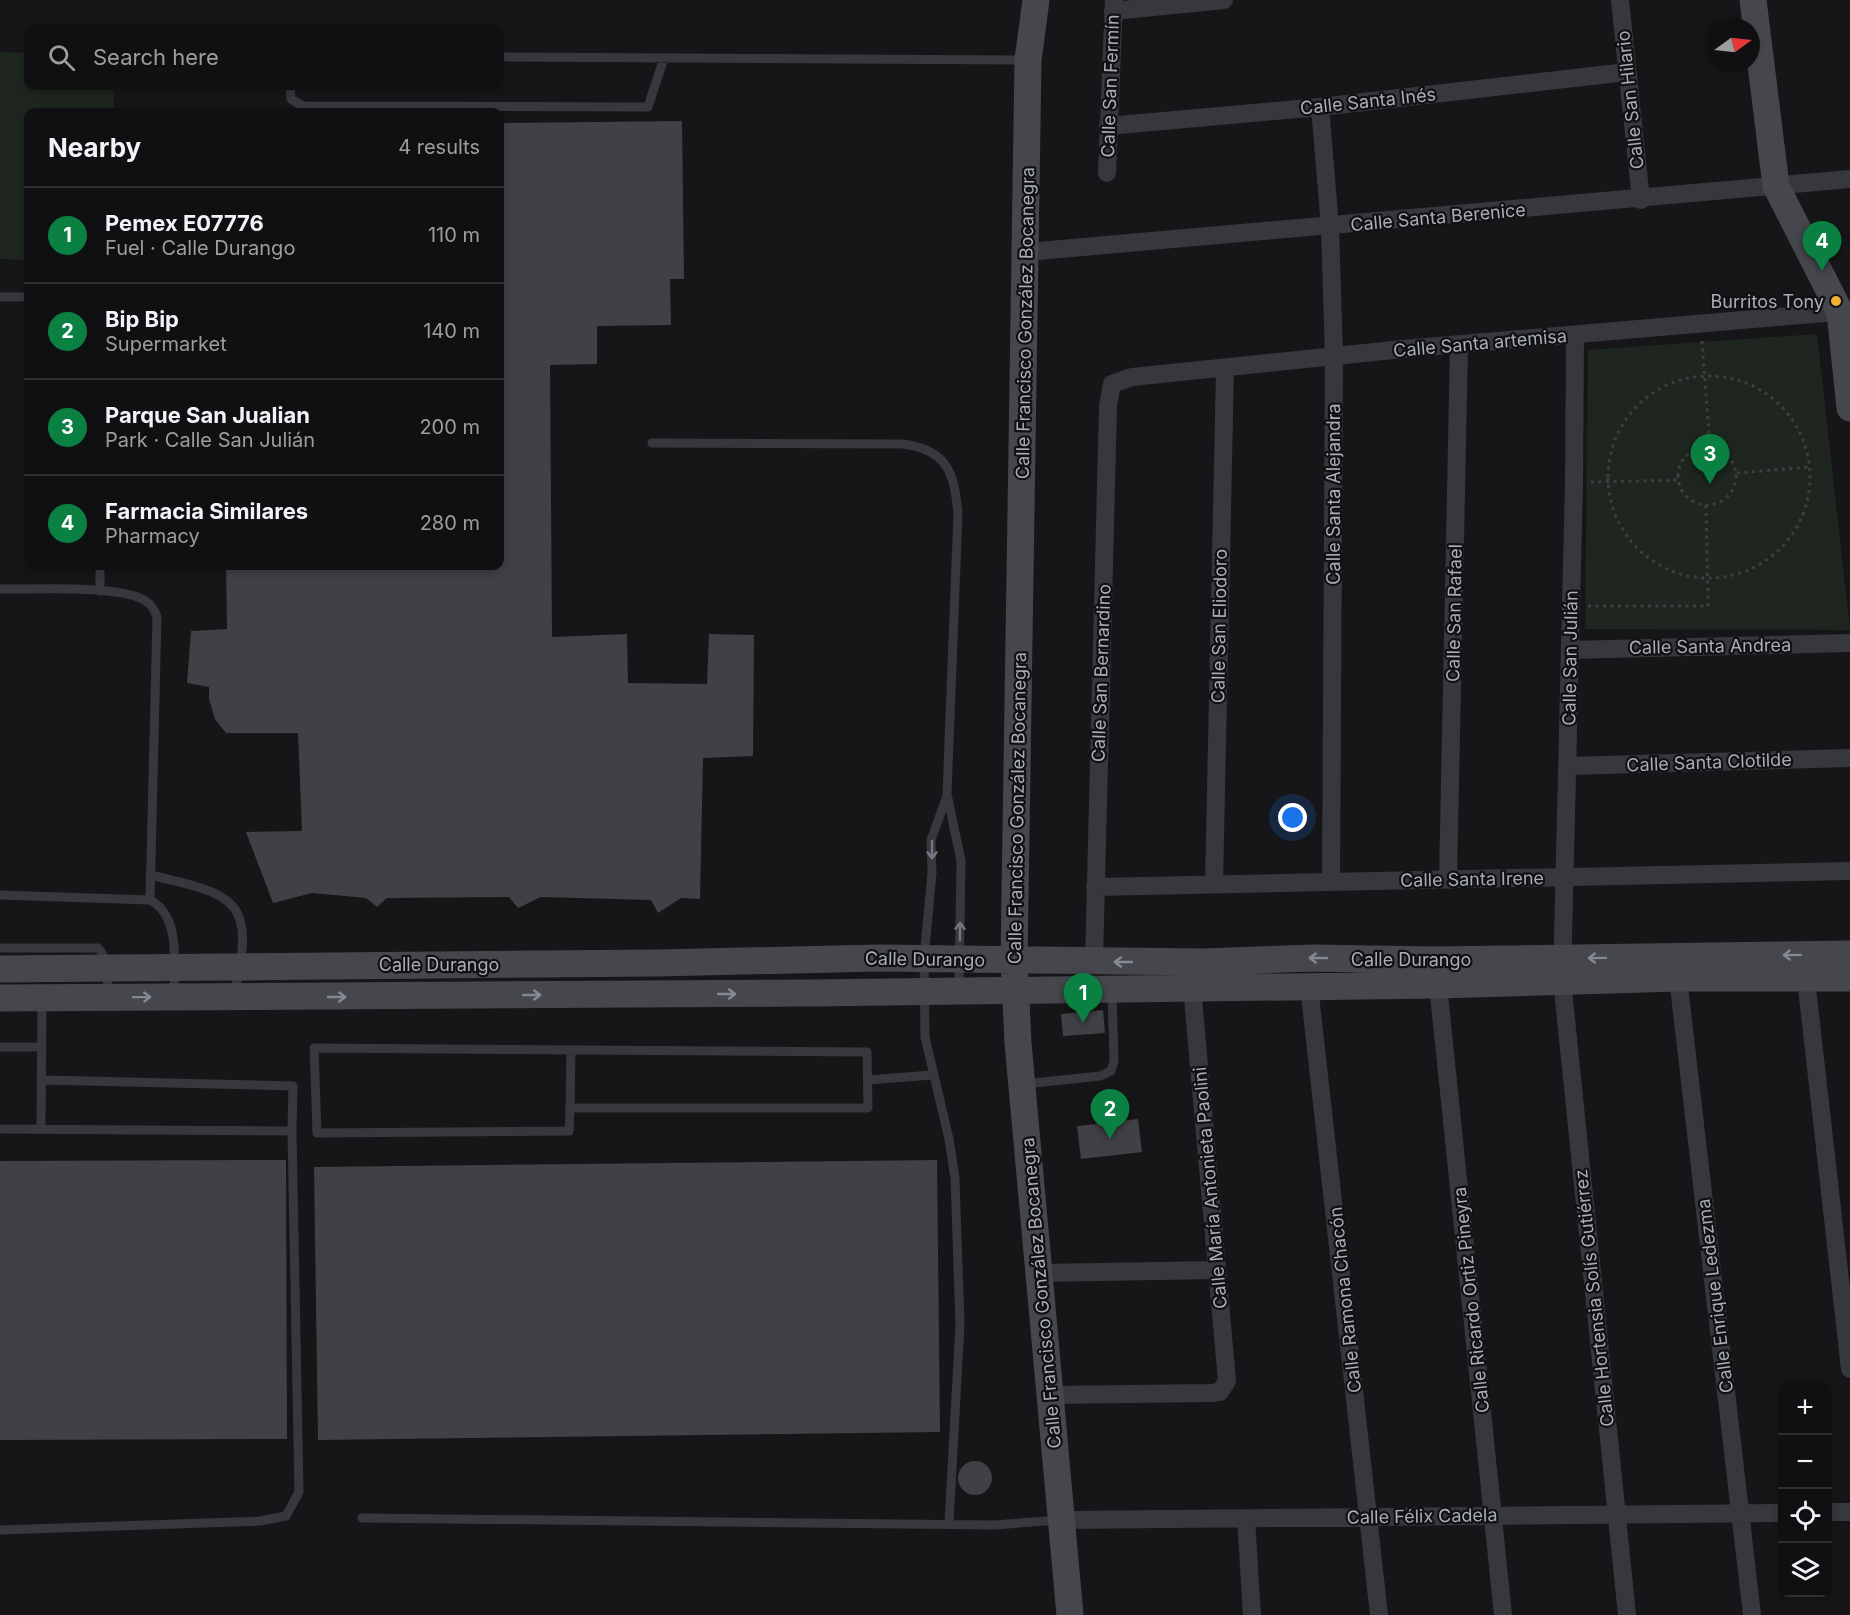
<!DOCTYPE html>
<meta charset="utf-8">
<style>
:root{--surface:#101012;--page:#19191b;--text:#f1f3f6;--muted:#9c9d9f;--line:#303032;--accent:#0b8043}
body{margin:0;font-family:Inter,sans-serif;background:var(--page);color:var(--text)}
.controls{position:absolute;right:18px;bottom:18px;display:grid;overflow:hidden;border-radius:12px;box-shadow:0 3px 9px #0003}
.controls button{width:54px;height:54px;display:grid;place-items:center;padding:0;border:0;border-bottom:2px solid var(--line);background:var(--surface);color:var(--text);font:30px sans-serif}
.compass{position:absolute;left:1706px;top:18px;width:54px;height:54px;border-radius:50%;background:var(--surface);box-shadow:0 3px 9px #0003;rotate:75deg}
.you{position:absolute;left:1293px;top:818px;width:21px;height:21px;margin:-15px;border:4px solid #fff;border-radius:50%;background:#1a73e8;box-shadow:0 0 0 9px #1a73e833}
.badge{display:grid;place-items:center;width:39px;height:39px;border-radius:50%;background:var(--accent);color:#fff;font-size:20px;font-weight:700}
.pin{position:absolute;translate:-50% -50px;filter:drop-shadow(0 2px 3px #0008)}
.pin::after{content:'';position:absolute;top:32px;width:21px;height:18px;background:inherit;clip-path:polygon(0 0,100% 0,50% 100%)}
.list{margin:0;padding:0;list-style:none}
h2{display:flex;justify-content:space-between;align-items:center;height:78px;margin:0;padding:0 24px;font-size:26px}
h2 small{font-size:20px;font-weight:400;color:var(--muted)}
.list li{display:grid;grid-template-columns:39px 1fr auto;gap:18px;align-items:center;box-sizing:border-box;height:96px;padding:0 24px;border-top:2px solid var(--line)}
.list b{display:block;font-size:22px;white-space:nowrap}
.list p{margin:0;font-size:20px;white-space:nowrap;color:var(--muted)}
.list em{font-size:20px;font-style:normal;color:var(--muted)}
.icon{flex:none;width:33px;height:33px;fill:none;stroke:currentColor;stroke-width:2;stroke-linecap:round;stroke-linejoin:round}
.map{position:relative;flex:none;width:1850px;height:1615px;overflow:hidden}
.search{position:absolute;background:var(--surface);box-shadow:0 3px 9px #0003;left:24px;top:24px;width:480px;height:66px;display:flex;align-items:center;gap:15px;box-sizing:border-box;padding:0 21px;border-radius:12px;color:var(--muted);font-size:22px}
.panel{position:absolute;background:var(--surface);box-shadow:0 3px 9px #0003;left:24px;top:108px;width:480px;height:462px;border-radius:12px}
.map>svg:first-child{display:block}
</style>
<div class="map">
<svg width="1850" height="1615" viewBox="0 0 1850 1615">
<rect width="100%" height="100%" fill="#161618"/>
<path fill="#1e261f" d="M 0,52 L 28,53 L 28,86 L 114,86 L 113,112 L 28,112 L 28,260 L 0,259 Z
M 1817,334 L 1850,630 L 1585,629 L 1588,350 Z"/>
<path fill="#404145" d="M 682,121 L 684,279 L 670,279 L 671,325 L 597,326 L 597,364 L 550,365 L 552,637 L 627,634 L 628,683 L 707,684 L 709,634 L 754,635 L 753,756 L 703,758 L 700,899 L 681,898 L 658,913 L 651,900 L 541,897 L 518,908 L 509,897 L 387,898 L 377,907 L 366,898 L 312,893 L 273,903 L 246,832 L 302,831 L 298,733 L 226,733 L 215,719 L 209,699 L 209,687 L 187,683 L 191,631 L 227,629 L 226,566 L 500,566 L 500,123 Z
M 1103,1010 L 1105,1033 L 1063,1036 L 1061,1014 Z
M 1119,1113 L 1120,1121 L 1138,1119 L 1142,1152 L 1081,1159 L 1077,1126 L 1096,1124 L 1095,1116 Z
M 286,1160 L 287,1439 L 0,1440 L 0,1161 Z
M 937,1160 L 940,1432 L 318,1440 L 314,1167 Z
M958 1478a17 17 0 1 1 34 0a17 17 0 1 1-34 0Z"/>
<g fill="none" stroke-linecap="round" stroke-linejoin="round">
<path stroke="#3d3f44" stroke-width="3" stroke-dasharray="3 4.5" stroke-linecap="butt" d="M 1702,341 L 1710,447
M1608 477a101 101 0 1 1 202 0a101 101 0 1 1-202 0Z
M1678 476a29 29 0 1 1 58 0a29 29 0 1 1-58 0Z
M 1737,473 L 1810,467
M 1591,482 L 1678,480
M 1588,606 L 1708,606 L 1706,505"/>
<path stroke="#37383d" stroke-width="9" d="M 500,57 L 1026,60
M 290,86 L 291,99 L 303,106 L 648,107 L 664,58
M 0,297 L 28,297
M 652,443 L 903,444 C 948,450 954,473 958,513 L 947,794 L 961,861 L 959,987
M 0,589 C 32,590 124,584 147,602 C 153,606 155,611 157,617 L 150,900
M 100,591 L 100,566
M 947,796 L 931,840 L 932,873 L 924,958 L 925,1037 L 949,1139 L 955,1178 L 960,1324 L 949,1523
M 150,875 C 238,895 256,900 234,995
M 0,895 L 150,900 C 181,916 174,964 174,994
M 0,948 L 98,948 C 110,959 107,980 108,995
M 0,1047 L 42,1047
M 314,1048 L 867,1052 L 868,1108 L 570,1108 L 569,1131 L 317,1133 Z
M 868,1080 L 932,1075
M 1024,1084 L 1100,1076 L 1111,1071 L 1114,1061 L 1112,991
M 570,1108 L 571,1050
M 41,1127 L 42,1001
M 0,1129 L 292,1131 L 293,1086 L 42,1080
M 362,1518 L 994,1525 L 1059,1520
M 0,1530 L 260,1521 L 286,1516 L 299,1492 L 292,1131"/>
<path stroke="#37383d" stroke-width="18" d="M 1620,0 L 1641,200
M 1113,11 L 1224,0
M 1320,107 L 1330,227 L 1334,356 L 1331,881
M 1108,126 L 1320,107 L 1627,72
M 1107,173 L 1114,0
M 1027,252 L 1850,179
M 1575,335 L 1574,482 L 1562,980 L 1627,1615
M 1570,650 L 1850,643
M 1568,766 L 1850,758
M 1448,880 L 1459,346
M 1214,884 L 1225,369
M 1095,887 L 1850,871
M 1094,962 L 1108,406 L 1112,384 L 1132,377 L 1403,349 L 1848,311
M 1678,978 L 1752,1615
M 1806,979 L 1850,1369
M 1438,985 L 1503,1615
M 1309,986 L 1379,1615
M 1039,1273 L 1217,1270
M 1050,1395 L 1211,1393 L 1220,1392 L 1227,1381 L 1192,987
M 1828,1512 L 1850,1512
M 1246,1518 L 1252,1615
M 1062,1520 L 1782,1513"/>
<path stroke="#45474d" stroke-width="27" d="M 1036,0 L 1028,60 L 1014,961 L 1018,1043 L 1070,1615
M 1753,0 L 1776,186 L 1840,312 L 1850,408
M 0,969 L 658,963 L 879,958 L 1203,962 L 1313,958 L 1434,960 L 1850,954
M 0,998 L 812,993 L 1438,985 L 1678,978 L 1850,978"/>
</g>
<defs><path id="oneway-shaft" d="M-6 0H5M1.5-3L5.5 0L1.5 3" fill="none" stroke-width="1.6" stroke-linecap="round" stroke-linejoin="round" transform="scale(1.5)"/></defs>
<g stroke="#757881">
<use href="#oneway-shaft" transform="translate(932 850) rotate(90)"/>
<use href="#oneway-shaft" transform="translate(960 931) rotate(-89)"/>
</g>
<g stroke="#858993">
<use href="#oneway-shaft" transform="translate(1792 955) rotate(179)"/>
<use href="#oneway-shaft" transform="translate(1318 958) rotate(-180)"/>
<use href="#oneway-shaft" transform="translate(1597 958) rotate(179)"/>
<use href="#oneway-shaft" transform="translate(1123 962) rotate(180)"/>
<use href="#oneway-shaft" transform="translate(727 994)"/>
<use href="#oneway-shaft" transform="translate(532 995)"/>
<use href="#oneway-shaft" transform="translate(142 997) rotate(-1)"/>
<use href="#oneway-shaft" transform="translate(337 997)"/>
</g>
<circle fill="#f2b134" stroke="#111113" stroke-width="2" cx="1836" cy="301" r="6"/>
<g text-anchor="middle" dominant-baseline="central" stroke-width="4.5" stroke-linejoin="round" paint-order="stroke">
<g font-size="18" fill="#a8adb8" stroke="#111113">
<text transform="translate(1110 86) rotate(-88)">Calle San Fermín</text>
<text transform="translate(1630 100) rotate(-96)">Calle San Hilario</text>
<text transform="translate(1368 101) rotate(-6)">Calle Santa Inés</text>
<text transform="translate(1438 217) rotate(-5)">Calle Santa Berenice</text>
<text transform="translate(1025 323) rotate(-89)">Calle Francisco González Bocanegra</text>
<text transform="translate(1480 343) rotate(-5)">Calle Santa artemisa</text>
<text transform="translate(1333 494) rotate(-90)">Calle Santa Alejandra</text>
<text transform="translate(1454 613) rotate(-89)">Calle San Rafael</text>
<text transform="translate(1219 626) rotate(-89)">Calle San Eliodoro</text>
<text transform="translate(1710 646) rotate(-1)">Calle Santa Andrea</text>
<text transform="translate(1570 658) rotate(-89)">Calle San Julián</text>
<text transform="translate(1101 673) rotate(-88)">Calle San Bernardino</text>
<text transform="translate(1709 762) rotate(-2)">Calle Santa Clotilde</text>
<text transform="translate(1017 808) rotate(-89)">Calle Francisco González Bocanegra</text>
<text transform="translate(1472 879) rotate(-1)">Calle Santa Irene</text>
<text transform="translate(925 959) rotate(1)">Calle Durango</text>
<text x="1411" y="959">Calle Durango</text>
<text x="439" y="964">Calle Durango</text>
<text transform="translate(1210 1188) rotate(-95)">Calle María Antonieta Paolini</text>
<text transform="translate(1041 1293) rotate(-95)">Calle Francisco González Bocanegra</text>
<text transform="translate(1715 1296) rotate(-97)">Calle Enrique Ledezma</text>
<text transform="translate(1594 1298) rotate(-96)">Calle Hortensia Solís Gutiérrez</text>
<text transform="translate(1345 1300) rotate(-96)">Calle Ramona Chacón</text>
<text transform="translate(1471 1300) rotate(-96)">Calle Ricardo Ortiz Pineyra</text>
<text transform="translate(1422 1516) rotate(-1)">Calle Félix Cadela</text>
</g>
<g font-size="18" fill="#a8adb8" stroke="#111113" text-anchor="end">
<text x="1824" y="301">Burritos Tony</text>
</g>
</g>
</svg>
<div class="controls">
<button>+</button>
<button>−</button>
<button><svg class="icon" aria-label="locate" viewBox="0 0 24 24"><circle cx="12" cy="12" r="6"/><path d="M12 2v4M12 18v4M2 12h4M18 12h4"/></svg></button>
<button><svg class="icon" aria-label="layers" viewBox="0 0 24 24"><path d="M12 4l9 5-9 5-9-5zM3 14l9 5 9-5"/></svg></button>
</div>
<svg class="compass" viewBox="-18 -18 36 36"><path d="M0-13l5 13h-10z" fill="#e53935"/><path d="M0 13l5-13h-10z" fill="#9c9d9f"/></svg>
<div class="you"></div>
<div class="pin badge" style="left:1083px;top:1023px">1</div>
<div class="pin badge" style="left:1110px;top:1139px">2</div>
<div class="pin badge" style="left:1710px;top:484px">3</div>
<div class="pin badge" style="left:1822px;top:271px">4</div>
<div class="search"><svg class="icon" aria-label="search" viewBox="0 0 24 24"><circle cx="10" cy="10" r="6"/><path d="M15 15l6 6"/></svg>Search here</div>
<section class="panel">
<h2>Nearby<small>4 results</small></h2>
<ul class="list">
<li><span class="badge">1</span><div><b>Pemex E07776</b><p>Fuel · Calle Durango</p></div><em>110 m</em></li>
<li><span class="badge">2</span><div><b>Bip Bip</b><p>Supermarket</p></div><em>140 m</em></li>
<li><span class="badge">3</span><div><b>Parque San Jualian</b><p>Park · Calle San Julián</p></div><em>200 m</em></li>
<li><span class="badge">4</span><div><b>Farmacia Similares</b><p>Pharmacy</p></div><em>280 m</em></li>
</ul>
</section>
</div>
